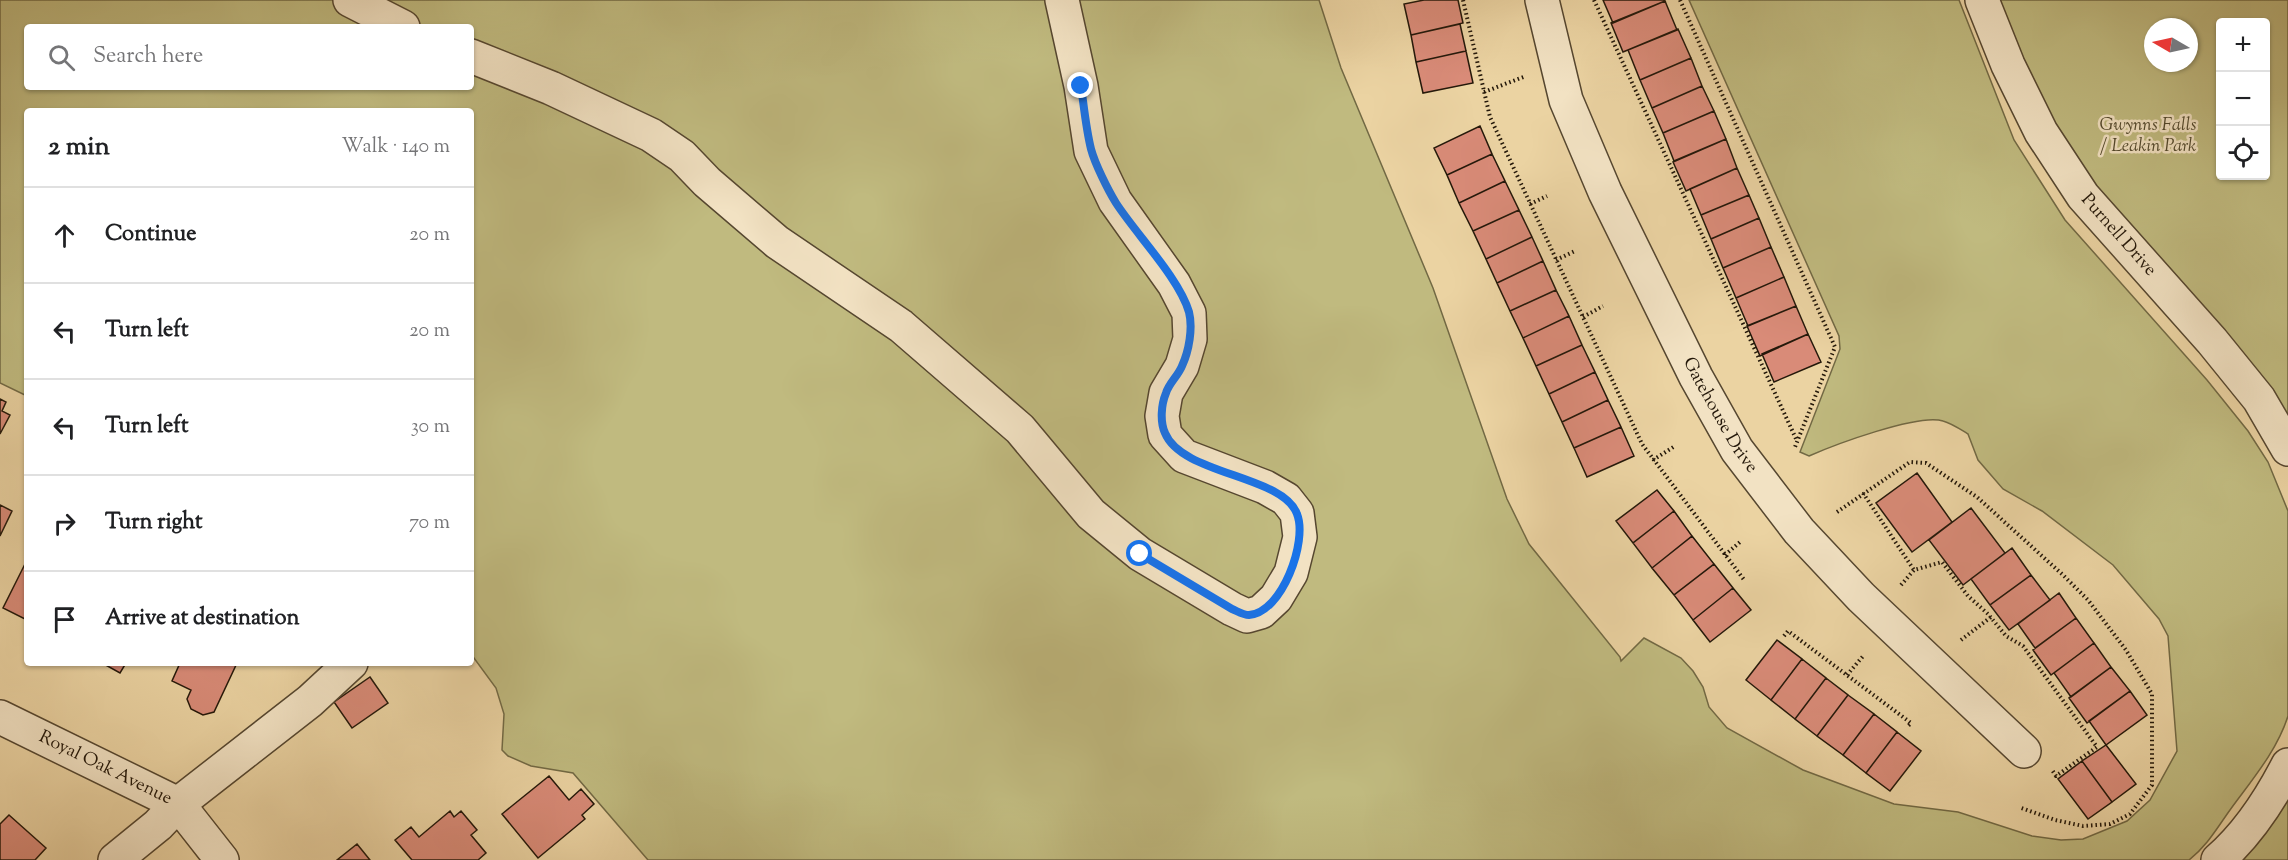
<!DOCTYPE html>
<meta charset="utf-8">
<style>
:root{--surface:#fff;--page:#f2f2f2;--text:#202124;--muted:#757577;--line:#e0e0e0}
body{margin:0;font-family:"Sorts Mill Goudy",serif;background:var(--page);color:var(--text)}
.controls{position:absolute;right:18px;top:18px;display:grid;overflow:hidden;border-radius:6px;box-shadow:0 2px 4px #0004}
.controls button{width:54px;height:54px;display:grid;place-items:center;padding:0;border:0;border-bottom:2px solid var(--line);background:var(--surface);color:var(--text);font:30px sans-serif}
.compass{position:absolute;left:2144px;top:18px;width:54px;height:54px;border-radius:50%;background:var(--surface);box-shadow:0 2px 4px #0004;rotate:279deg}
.stop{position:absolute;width:18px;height:18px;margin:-14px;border:4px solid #1a73e8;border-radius:50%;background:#fff}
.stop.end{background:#1a73e8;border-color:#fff;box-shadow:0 2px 6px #0008}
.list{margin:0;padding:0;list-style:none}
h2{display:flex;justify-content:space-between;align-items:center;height:78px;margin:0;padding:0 24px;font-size:26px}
h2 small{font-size:20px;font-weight:400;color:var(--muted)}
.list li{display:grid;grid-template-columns:39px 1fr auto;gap:18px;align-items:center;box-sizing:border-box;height:96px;padding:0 24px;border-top:2px solid var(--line)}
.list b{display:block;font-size:22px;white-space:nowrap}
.list em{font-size:20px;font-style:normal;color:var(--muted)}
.icon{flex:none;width:33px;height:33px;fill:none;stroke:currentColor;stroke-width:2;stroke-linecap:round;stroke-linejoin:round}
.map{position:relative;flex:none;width:2288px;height:860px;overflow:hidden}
.search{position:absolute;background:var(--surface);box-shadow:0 2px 4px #0004;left:24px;top:24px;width:450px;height:66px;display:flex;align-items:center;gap:15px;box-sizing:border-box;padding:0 21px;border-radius:6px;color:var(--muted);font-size:22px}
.panel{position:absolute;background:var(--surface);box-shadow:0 2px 4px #0004;left:24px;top:108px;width:450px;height:558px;border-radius:6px}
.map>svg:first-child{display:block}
</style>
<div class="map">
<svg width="2288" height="860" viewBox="0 0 2288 860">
<rect width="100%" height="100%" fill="#ebd3a2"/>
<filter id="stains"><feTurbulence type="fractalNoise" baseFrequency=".00333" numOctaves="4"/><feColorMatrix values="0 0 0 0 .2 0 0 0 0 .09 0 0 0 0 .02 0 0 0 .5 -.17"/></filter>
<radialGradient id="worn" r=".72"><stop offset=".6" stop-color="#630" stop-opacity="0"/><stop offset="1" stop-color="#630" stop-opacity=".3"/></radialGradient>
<path fill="#c0ba7f" stroke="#726944" stroke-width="1.5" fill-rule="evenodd" d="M 0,0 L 1319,0 L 1341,68 L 1433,288 L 1507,499 L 1529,544 L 1620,657 L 1621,661 L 1644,638 L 1681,658 L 1693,671 L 1703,687 L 1709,707 L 1727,728 L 1803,770 L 1894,804 L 1958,812 L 2032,836 L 2061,840 L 2083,839 L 2127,821 L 2150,800 L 2177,751 L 2168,636 L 2159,619 L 2113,565 L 2042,511 L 2003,489 L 1978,460 L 1968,434 C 1960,429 1951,423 1943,421 C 1919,413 1834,445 1809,456 L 1800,452 L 1840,349 L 1839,336 L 1689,0 L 1959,0 L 2014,140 L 2065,220 L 2207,380 L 2248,431 L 2268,462 L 2288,511 L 2288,716 C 2277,751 2251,781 2230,810 C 2217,828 2207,846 2189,860 L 648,860 L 573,773 L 531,766 L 508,756 L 502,750 L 504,714 L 496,688 L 471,654 L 471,111 L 27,111 L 27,396 L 0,383 ZM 27,27 L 471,27 L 471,87 L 27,87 Z
M 1995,0 L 2288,0 L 2288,423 L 2105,204 L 2050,120 ZM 2220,22 L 2266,22 L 2266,176 L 2220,176 ZM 2153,27 L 2189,27 L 2189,63 L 2153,63 Z
M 2288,788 L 2288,860 L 2232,860 Z"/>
<path fill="#d98b78" stroke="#24180a" stroke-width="1.5" d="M 1424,0 L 1458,0 L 1463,23 L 1411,35 L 1404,4 Z
M 1603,0 L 1664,0 L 1665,1 L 1613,23 Z
M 1665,1 L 1677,30 L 1623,52 L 1611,23 Z
M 1460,24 L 1466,51 L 1416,62 L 1411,35 Z
M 1678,29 L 1691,58 L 1640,80 L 1628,50 Z
M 1466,51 L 1473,83 L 1423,93 L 1416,62 Z
M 1691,58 L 1702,86 L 1652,108 L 1640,80 Z
M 1702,86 L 1714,111 L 1663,133 L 1652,108 Z
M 1714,111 L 1726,139 L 1674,161 L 1663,133 Z
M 1480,126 L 1492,154 L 1447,175 L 1434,148 Z
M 1726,139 L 1737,168 L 1686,191 L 1673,162 Z
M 1492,154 L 1505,181 L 1459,203 L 1447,175 Z
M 1737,168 L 1749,195 L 1701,215 L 1690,189 Z
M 1505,181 L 1519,210 L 1473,231 L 1459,203 Z
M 1749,195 L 1759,218 L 1711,239 L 1701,215 Z
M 1519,210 L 1532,237 L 1486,259 L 1473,231 Z
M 1759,218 L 1771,247 L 1723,268 L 1711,239 Z
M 1532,237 L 1543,261 L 1497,283 L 1486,259 Z
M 1771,247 L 1784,277 L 1736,298 L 1723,268 Z
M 1543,261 L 1556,290 L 1510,311 L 1497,283 Z
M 1784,277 L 1796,306 L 1748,326 L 1736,298 Z
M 1556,290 L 1569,316 L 1523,338 L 1510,311 Z
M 1796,306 L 1808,334 L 1760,356 L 1747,326 Z
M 1569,316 L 1582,345 L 1536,366 L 1523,338 Z
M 1808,334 L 1821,362 L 1774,382 L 1762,354 Z
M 1582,345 L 1595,372 L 1549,394 L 1536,366 Z
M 1595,372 L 1608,400 L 1562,422 L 1549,394 Z
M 0,399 L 6,402 L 2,411 L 10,415 L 0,434 Z
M 1608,400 L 1621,427 L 1574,448 L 1562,422 Z
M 1621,427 L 1634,456 L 1587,477 L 1574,448 Z
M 1917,473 L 1952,522 L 1912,552 L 1876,503 Z
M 1657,490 L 1674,511 L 1633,543 L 1616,521 Z
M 0,505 L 12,511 L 0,536 Z
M 1971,508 L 2005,553 L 1963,585 L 1929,540 Z
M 1674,511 L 1692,536 L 1652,568 L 1633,543 Z
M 1692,536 L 1714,564 L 1674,595 L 1652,568 Z
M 2012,548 L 2031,575 L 1990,605 L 1971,579 Z
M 27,560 L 27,620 L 3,608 Z
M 1714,564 L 1733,588 L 1693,620 L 1674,595 Z
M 2031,575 L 2050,600 L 2009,630 L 1990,605 Z
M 1733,588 L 1751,610 L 1710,642 L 1693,620 Z
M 2059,593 L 2076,618 L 2035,648 L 2018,624 Z
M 2076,618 L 2094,643 L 2051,675 L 2033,650 Z
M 1777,640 L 1802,659 L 1771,700 L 1746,680 Z
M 2094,643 L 2111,667 L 2071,697 L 2054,673 Z
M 1802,659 L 1826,678 L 1795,719 L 1771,700 Z
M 102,663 L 126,663 L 120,673 Z
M 180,663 L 237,663 L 214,712 L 203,715 L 191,709 L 187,699 L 191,690 L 172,681 Z
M 2111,667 L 2130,691 L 2087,723 L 2069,698 Z
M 370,677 L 388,703 L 352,728 L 334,702 Z
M 1826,678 L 1848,695 L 1817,736 L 1795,719 Z
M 2130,691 L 2147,715 L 2106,745 L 2089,721 Z
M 1848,695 L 1874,714 L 1843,755 L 1817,736 Z
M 1874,714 L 1897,732 L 1866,773 L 1843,755 Z
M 1897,732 L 1921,751 L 1890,791 L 1866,773 Z
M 2106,745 L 2136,784 L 2112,802 L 2082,761 Z
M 2082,761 L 2112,802 L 2088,819 L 2058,779 Z
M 549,776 L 569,800 L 581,789 L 594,804 L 582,815 L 585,819 L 538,858 L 502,814 Z
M 450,811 L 454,817 L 461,811 L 477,830 L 471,835 L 486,853 L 478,860 L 412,860 L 395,840 L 411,827 L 419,837 Z
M 9,815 L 46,848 L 35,860 L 0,860 L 0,824 Z
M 357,844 L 370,860 L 337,860 Z"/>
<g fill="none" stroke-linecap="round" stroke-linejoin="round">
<defs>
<g id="minor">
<path d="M 350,0 L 403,27"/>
<path id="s1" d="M 1542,0 L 1566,100 L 1605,192 L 1696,377 L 1737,450 L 1799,531 L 1861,597 L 2024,751"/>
<path id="s2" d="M 1982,0 L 2008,65 L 2041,132 L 2083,196 L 2212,341 L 2259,399 L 2288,449"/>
<path d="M 471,56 L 551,88 L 651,135 L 682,156 L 707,182 L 777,242 L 901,326 L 1020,429 L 1091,514 L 1140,554 L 1232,609 L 1247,616 L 1261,612 L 1276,598 L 1291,573 L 1300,537 L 1297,513 L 1286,499 L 1265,487 L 1184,456 L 1165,435 L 1162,416 L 1166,393 L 1182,366 L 1190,339 L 1189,313 L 1174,284 L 1115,201 L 1091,151 L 1081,86 L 1062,0"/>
<path id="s3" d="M 0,717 L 178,804 L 222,860"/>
<path d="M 115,860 L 158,825 L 178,804 L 310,701 L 351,663"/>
<path d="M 2218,860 C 2248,834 2270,800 2288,765"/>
</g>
</defs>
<use href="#minor" stroke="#564730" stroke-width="36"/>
<path stroke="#24180a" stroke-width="4" stroke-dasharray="1.5 3" stroke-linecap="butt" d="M 1463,0 L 1490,117 L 1642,444 L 1745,581
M 1594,0 L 1797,441
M 1680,0 L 1835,347 L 1795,447
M 1484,92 L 1526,76
M 1530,204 L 1547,196
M 1556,260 L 1575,251
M 1583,317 L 1603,306
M 1653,460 L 1675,446
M 1863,493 L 1914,570
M 1837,512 L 1910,462 L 1926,463 L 1977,497 L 2063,575 L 2088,600 L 2126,650 L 2152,694 L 2152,785 L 2130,814 L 2110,824 L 2083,826 L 2055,820 L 2021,808
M 1725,555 L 1740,542
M 1901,585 L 1914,570 L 1942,562 L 1968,596 L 1988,614 L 2006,636 L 2023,646 L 2097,747 L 2056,776 L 2052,770
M 1784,636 L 1788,631 L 1911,723 L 1907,727
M 1961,640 L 1991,617
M 1847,675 L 1864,655"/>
<use href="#minor" stroke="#f2e2c3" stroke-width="33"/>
</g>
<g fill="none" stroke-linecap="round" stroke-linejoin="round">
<path stroke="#1a73e8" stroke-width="8" d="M 1081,86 C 1084,107 1086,129 1091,149 C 1095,164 1108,190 1116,203 C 1136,234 1179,278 1189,312 C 1193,328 1189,351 1182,366 C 1178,376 1169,383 1166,393 C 1161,405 1160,422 1165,433 C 1182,475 1283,475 1297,514 C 1308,541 1282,613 1249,615 C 1243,615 1237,611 1232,609 L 1140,554"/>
</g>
<g text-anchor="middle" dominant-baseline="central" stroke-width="5" stroke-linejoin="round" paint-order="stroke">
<g font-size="18" font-style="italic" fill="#53492d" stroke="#f2e2c3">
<text x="2148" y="126">Gwynns Falls<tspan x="2148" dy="21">/ Leakin Park</tspan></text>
</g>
<g font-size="18" fill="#24180a" stroke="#f2e2c3">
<text stroke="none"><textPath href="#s2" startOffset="274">Purnell Drive</textPath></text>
<text stroke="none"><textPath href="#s1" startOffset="454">Gatehouse Drive</textPath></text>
<text stroke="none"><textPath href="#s3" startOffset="117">Royal Oak Avenue</textPath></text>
</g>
</g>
<rect width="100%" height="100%" filter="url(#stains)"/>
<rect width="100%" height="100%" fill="url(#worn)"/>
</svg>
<div class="controls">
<button>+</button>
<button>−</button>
<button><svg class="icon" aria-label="locate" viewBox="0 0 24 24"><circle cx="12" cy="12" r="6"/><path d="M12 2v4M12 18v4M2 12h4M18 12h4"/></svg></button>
</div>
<svg class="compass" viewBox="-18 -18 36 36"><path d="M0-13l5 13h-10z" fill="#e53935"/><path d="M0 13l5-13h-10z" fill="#757577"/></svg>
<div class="stop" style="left:1140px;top:554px"></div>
<div class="stop end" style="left:1081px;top:86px"></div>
<div class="search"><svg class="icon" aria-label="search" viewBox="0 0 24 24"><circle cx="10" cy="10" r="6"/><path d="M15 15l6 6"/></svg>Search here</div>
<section class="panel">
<h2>2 min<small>Walk · 140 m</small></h2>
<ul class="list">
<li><svg class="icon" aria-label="ahead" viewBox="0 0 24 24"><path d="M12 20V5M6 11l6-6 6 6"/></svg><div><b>Continue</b></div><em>20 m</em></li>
<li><svg class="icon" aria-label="left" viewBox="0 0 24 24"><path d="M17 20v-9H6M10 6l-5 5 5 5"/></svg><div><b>Turn left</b></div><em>20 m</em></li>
<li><svg class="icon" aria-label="left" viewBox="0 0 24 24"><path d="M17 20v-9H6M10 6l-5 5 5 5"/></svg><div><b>Turn left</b></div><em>30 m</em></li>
<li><svg class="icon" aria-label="right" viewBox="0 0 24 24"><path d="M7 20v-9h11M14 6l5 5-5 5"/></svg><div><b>Turn right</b></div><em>70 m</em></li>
<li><svg class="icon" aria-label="arrive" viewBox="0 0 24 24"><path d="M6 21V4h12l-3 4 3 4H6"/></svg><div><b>Arrive at destination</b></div></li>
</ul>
</section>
</div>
